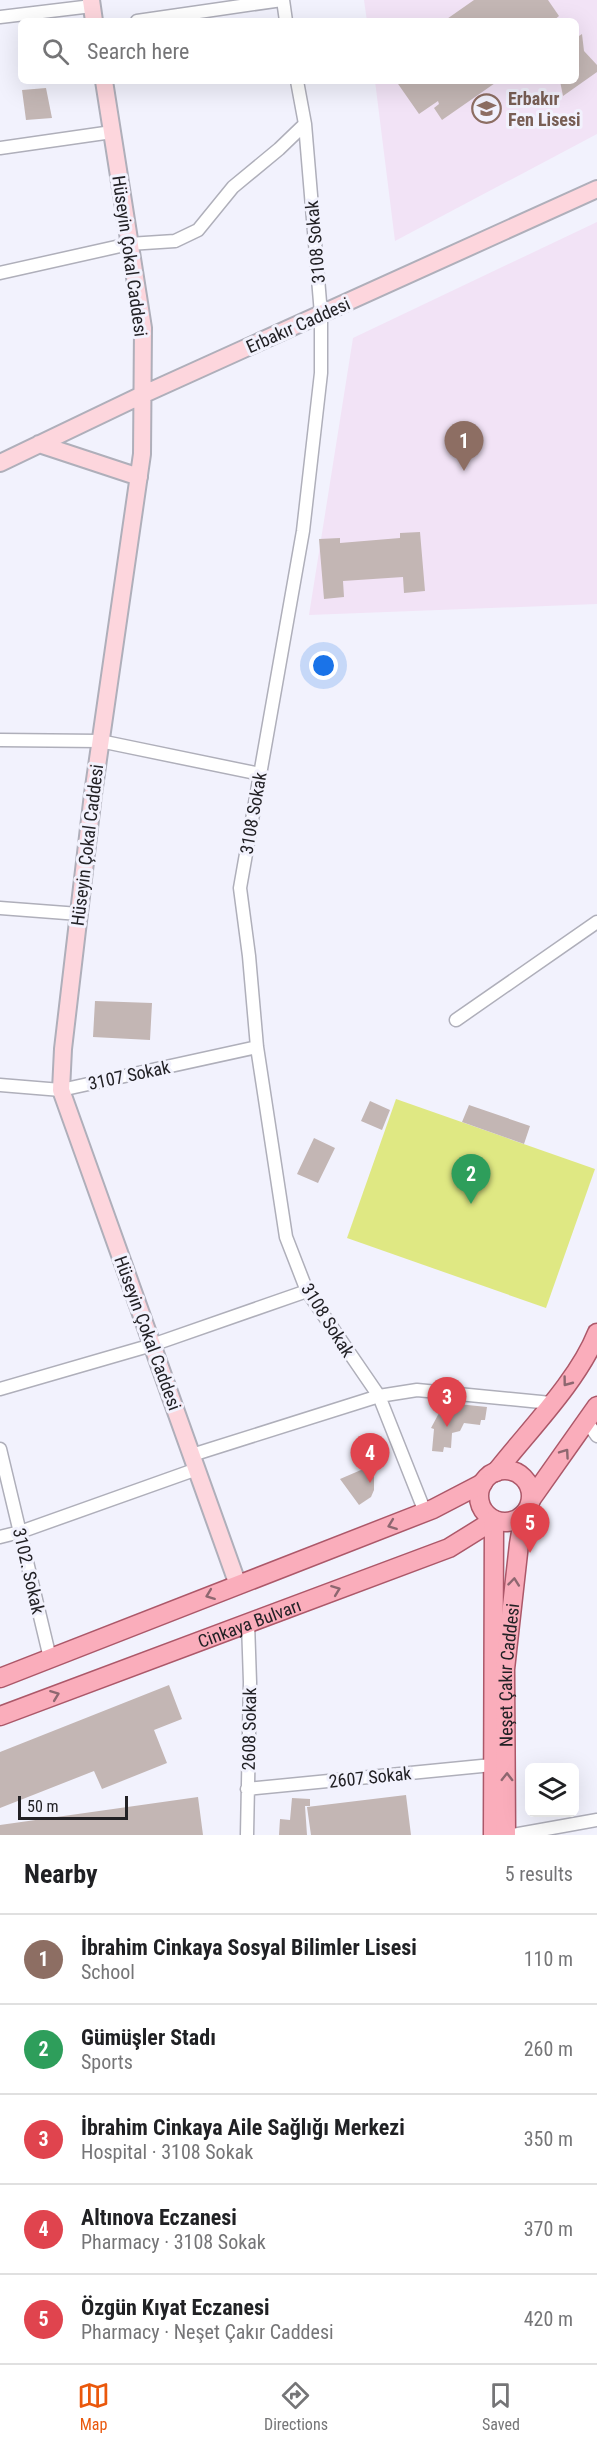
<!DOCTYPE html>
<meta charset="utf-8">
<style>
:root{--surface:#fff;--page:#f6f6f6;--text:#202124;--muted:#757577;--line:#e0e0e0;--accent:#ea580c}
body{margin:0;font-family:"Roboto Condensed",sans-serif;background:var(--page);color:var(--text)}
.controls{position:absolute;right:18px;bottom:18px;display:grid;overflow:hidden;border-radius:9px;box-shadow:0 6px 24px #0002}
.controls button{width:54px;height:54px;display:grid;place-items:center;padding:0;border:0;border-bottom:2px solid var(--line);background:var(--surface);color:var(--text);font:30px sans-serif}
.scale{position:absolute;left:18px;bottom:15px;width:110px;box-sizing:border-box;padding-left:6px;border:3px solid #222125;border-top:0;font-size:16px;line-height:21px;white-space:nowrap;color:#222125;-webkit-text-stroke:4px #f2f2fd;paint-order:stroke}
.you{position:absolute;left:324px;top:666px;width:21px;height:21px;margin:-15px;border:4px solid #fff;border-radius:50%;background:#1a73e8;box-shadow:0 0 0 9px #1a73e833}
.badge{display:grid;place-items:center;width:39px;height:39px;border-radius:50%;background:var(--accent);color:#fff;font-size:20px;font-weight:700}
.pin{position:absolute;translate:-50% -50px;filter:drop-shadow(0 2px 3px #0008)}
.pin::after{content:'';position:absolute;top:32px;width:21px;height:18px;background:inherit;clip-path:polygon(0 0,100% 0,50% 100%)}
.list{margin:0;padding:0;list-style:none}
h2{display:flex;justify-content:space-between;align-items:center;height:78px;margin:0;padding:0 24px;font-size:26px}
h2 small{font-size:20px;font-weight:400;color:var(--muted)}
.list li{display:grid;grid-template-columns:39px 1fr auto;gap:18px;align-items:center;box-sizing:border-box;height:90px;padding:0 24px;border-top:2px solid var(--line)}
.list b{display:block;font-size:22px;white-space:nowrap}
.list p{margin:0;font-size:20px;white-space:nowrap;color:var(--muted)}
.list em{font-size:20px;font-style:normal;color:var(--muted)}
.icon{flex:none;width:33px;height:33px;fill:none;stroke:currentColor;stroke-width:2;stroke-linecap:round;stroke-linejoin:round}
.map{position:relative;flex:none;width:597px;height:1835px;overflow:hidden}
.search{position:absolute;background:var(--surface);box-shadow:0 6px 24px #0002;left:18px;right:18px;top:18px;height:66px;display:flex;align-items:center;gap:15px;box-sizing:border-box;padding:0 21px;border-radius:9px;color:var(--muted);font-size:22px}
.sheet{height:528px;background:var(--surface)}
nav{display:flex;justify-content:space-around;align-items:center;box-sizing:border-box;height:84px;border-top:2px solid var(--line);background:var(--surface);font-size:16px;color:var(--muted)}
nav a{display:grid;justify-items:center;gap:3px}
nav .on{color:var(--accent)}
.map>svg:first-child{display:block}
</style>
<div class="map">
<svg width="597" height="1835" viewBox="0 0 597 1835">
<rect width="100%" height="100%" fill="#f2f2fd"/>
<path fill="#f2e3f6" d="M 364,0 L 597,0 L 597,134 L 395,241 L 375,81 L 576,81 L 576,21 L 367,21 Z
M 597,222 L 597,604 L 309,615 L 353,338 Z"/>
<path fill="#dfe883" d="M 396,1099 L 595,1169 L 546,1308 L 347,1238 Z"/>
<path fill="#c3b6b4" d="M 474,0 L 548,0 L 559,16 L 553,21 L 444,21 Z
M 582,34 L 584,51 L 597,65 L 597,72 L 563,96 L 560,81 L 576,81 L 576,38 Z
M 396,81 L 498,81 L 442,120 L 434,108 L 439,104 L 438,101 L 419,114 Z
M 46,88 L 52,118 L 26,120 L 22,90 Z
M 420,532 L 425,591 L 404,593 L 403,577 L 343,581 L 344,597 L 324,599 L 319,539 L 340,538 L 340,543 L 400,538 L 400,533 Z
M 95,1001 L 152,1003 L 150,1040 L 93,1037 Z
M 370,1101 L 390,1110 L 382,1130 L 361,1121 Z
M 469,1105 L 530,1126 L 524,1144 L 462,1122 Z
M 314,1138 L 335,1148 L 318,1183 L 297,1174 Z
M 444,1402 L 448,1407 L 458,1404 L 487,1407 L 485,1420 L 481,1420 L 480,1425 L 464,1423 L 460,1431 L 452,1433 L 451,1448 L 444,1447 L 443,1452 L 432,1451 L 434,1429 L 431,1428 L 439,1413 L 435,1409 Z
M 368,1467 L 374,1477 L 374,1490 L 371,1497 L 359,1505 L 340,1479 Z
M 169,1685 L 182,1719 L 154,1730 L 167,1763 L 102,1789 L 94,1771 L 0,1808 L 0,1752 Z
M 406,1795 L 411,1835 L 311,1835 L 307,1807 Z
M 198,1797 L 203,1835 L 0,1835 L 0,1825 Z
M 292,1798 L 310,1799 L 310,1806 L 305,1806 L 307,1835 L 279,1835 L 280,1819 L 290,1820 Z"/>
<g fill="none" stroke-linecap="round" stroke-linejoin="round">
<defs>
<path id="street" d="M 283,0 L 286,21
M 0,17 L 92,6
M 137,21 L 282,0
M 297,81 L 305,124 L 321,314 L 321,373 L 303,531 L 240,888 L 249,956 L 257,1047 L 286,1237 L 307,1291 L 379,1396 L 425,1512
M 0,148 L 112,132
M 0,273 L 129,244 L 175,241 L 198,230 L 233,187 L 279,149 L 305,124
M 0,740 L 100,741 L 260,774
M 0,908 L 79,914
M 456,1020 L 597,922
M 0,1085 L 61,1090 L 257,1047
M 0,1389 L 152,1345 L 307,1291
M 587,1422 L 597,1436
M 0,1449 L 50,1658
M 192,1455 L 379,1396 L 417,1390 L 551,1403
M 0,1537 L 20,1532 L 197,1469
M 247,1789 L 492,1765
M 247,1835 L 250,1682 L 248,1623
M 513,1835 L 597,1820"/>
<path id="secondary" d="M 91,0 L 94,21
M 104,81 L 143,328 L 142,454 L 93,794 L 63,1049 L 61,1090 L 238,1585
M 39,444 L 139,477
M 0,463 L 142,395 L 597,189"/>
<g id="primary">
<circle cx="505" cy="1496" r="26"/>
<path d="M 496,1472 C 528,1431 578,1381 597,1333"/>
<path d="M 532,1498 L 597,1406"/>
<path d="M 0,1678 L 433,1509 L 483,1483"/>
<path id="s1" d="M 0,1716 L 449,1548 L 494,1520"/>
<path d="M 493,1835 L 494,1520"/>
<path id="s2" d="M 506,1835 L 505,1669 L 519,1544 L 524,1514"/>
</g>
</defs>
<use href="#street" stroke="#afafba" stroke-width="15"/>
<use href="#secondary" stroke="#afafba" stroke-width="20"/>
<use href="#primary" stroke="#ac5869" stroke-width="21"/>
<use href="#street" stroke="#fff" stroke-width="12"/>
<use href="#secondary" stroke="#fdd6dd" stroke-width="16"/>
<use href="#primary" stroke="#faadbb" stroke-width="18"/>
</g>
<defs><path id="oneway-chevron" d="M-2-3.5L2.5 0L-2 3.5" fill="none" stroke-width="1.6" stroke-linecap="round" stroke-linejoin="round" transform="scale(1.5)"/></defs>
<g stroke="#8e6770">
<use href="#oneway-chevron" transform="translate(567 1382) rotate(127)"/>
<use href="#oneway-chevron" transform="translate(565 1453) rotate(-55)"/>
<use href="#oneway-chevron" transform="translate(392 1525) rotate(159)"/>
<use href="#oneway-chevron" transform="translate(514 1582) rotate(-84)"/>
<use href="#oneway-chevron" transform="translate(336 1590) rotate(-21)"/>
<use href="#oneway-chevron" transform="translate(210 1595) rotate(159)"/>
<use href="#oneway-chevron" transform="translate(55 1695) rotate(-21)"/>
<use href="#oneway-chevron" transform="translate(507 1777) rotate(-89)"/>
</g>
<defs>
<symbol id="school-ring" viewBox="-11 -11 22 22"><circle r="9.5" fill="#f2f2fd" stroke="#8d6e63" stroke-width="1.5"/><path d="M0-5L7-2L0 1L-7-2ZM-4 1L0 2.5L4 1V4Q0 6-4 4Z" fill="#8d6e63"/></symbol>
</defs>
<g fill-rule="evenodd">
<use href="#school-ring" x="470" y="92" width="33" height="33"/>
</g>
<g text-anchor="middle" dominant-baseline="central" stroke-width="6" stroke-linejoin="round" paint-order="stroke">
<g font-size="18" font-weight="bold" fill="#785e54" stroke="#f2f2fd" text-anchor="start">
<text x="508" y="98">Erbakır<tspan x="508" dy="21">Fen Lisesi</tspan></text>
</g>
<g font-size="18" fill="#222125" stroke="#f2f2fd">
<text transform="translate(315 242) rotate(-95)">3108 Sokak</text>
<text transform="translate(130 256) rotate(82)">Hüseyin Çokal Caddesi</text>
<text transform="translate(298 325) rotate(-24)">Erbakır Caddesi</text>
<text transform="translate(253 813) rotate(-80)">3108 Sokak</text>
<text transform="translate(87 845) rotate(-83)">Hüseyin Çokal Caddesi</text>
<text transform="translate(129 1075) rotate(-12)">3107 Sokak</text>
<text transform="translate(328 1320) rotate(58)">3108 Sokak</text>
<text transform="translate(148 1333) rotate(70)">Hüseyin Çokal Caddesi</text>
<text transform="translate(29 1571) rotate(77)">3102. Sokak</text>
<text stroke="none"><textPath href="#s1" startOffset="266">Cinkaya Bulvarı</textPath></text>
<text stroke="none"><textPath href="#s2" startOffset="160">Neşet Çakır Caddesi</textPath></text>
<text transform="translate(249 1729) rotate(-89)">2608 Sokak</text>
<text transform="translate(370 1777) rotate(-6)">2607 Sokak</text>
</g>
</g>
</svg>
<div class="controls">
<button><svg class="icon" aria-label="layers" viewBox="0 0 24 24"><path d="M12 4l9 5-9 5-9-5zM3 14l9 5 9-5"/></svg></button>
</div>
<div class="scale">50 m</div>
<div class="you"></div>
<div class="pin badge" style="left:464px;top:471px;background:#8d6e63">1</div>
<div class="pin badge" style="left:471px;top:1204px;background:#2e9e5b">2</div>
<div class="pin badge" style="left:447px;top:1427px;background:#e0444e">3</div>
<div class="pin badge" style="left:370px;top:1483px;background:#e0444e">4</div>
<div class="pin badge" style="left:530px;top:1553px;background:#e0444e">5</div>
<div class="search"><svg class="icon" aria-label="search" viewBox="0 0 24 24"><circle cx="10" cy="10" r="6"/><path d="M15 15l6 6"/></svg>Search here</div>
</div>
<section class="sheet">
<h2>Nearby<small>5 results</small></h2>
<ul class="list">
<li><span class="badge" style="background:#8d6e63">1</span><div><b>İbrahim Cinkaya Sosyal Bilimler Lisesi</b><p>School</p></div><em>110 m</em></li>
<li><span class="badge" style="background:#2e9e5b">2</span><div><b>Gümüşler Stadı</b><p>Sports</p></div><em>260 m</em></li>
<li><span class="badge" style="background:#e0444e">3</span><div><b>İbrahim Cinkaya Aile Sağlığı Merkezi</b><p>Hospital · 3108 Sokak</p></div><em>350 m</em></li>
<li><span class="badge" style="background:#e0444e">4</span><div><b>Altınova Eczanesi</b><p>Pharmacy · 3108 Sokak</p></div><em>370 m</em></li>
<li><span class="badge" style="background:#e0444e">5</span><div><b>Özgün Kıyat Eczanesi</b><p>Pharmacy · Neşet Çakır Caddesi</p></div><em>420 m</em></li>
</ul>
</section>
<nav>
<a class="on"><svg class="icon" aria-label="map" viewBox="0 0 24 24"><path d="M3 6l6-2 6 2 6-2v14l-6 2-6-2-6 2zM9 4v14M15 6v14"/></svg>Map</a>
<a><svg class="icon" aria-label="directions" viewBox="0 0 24 24"><path d="M12 3l9 9-9 9-9-9zM9 14v-3h6M13 9l2 2-2 2"/></svg>Directions</a>
<a><svg class="icon" aria-label="saved" viewBox="0 0 24 24"><path d="M7 4h10v16l-5-4-5 4z"/></svg>Saved</a>
</nav>
